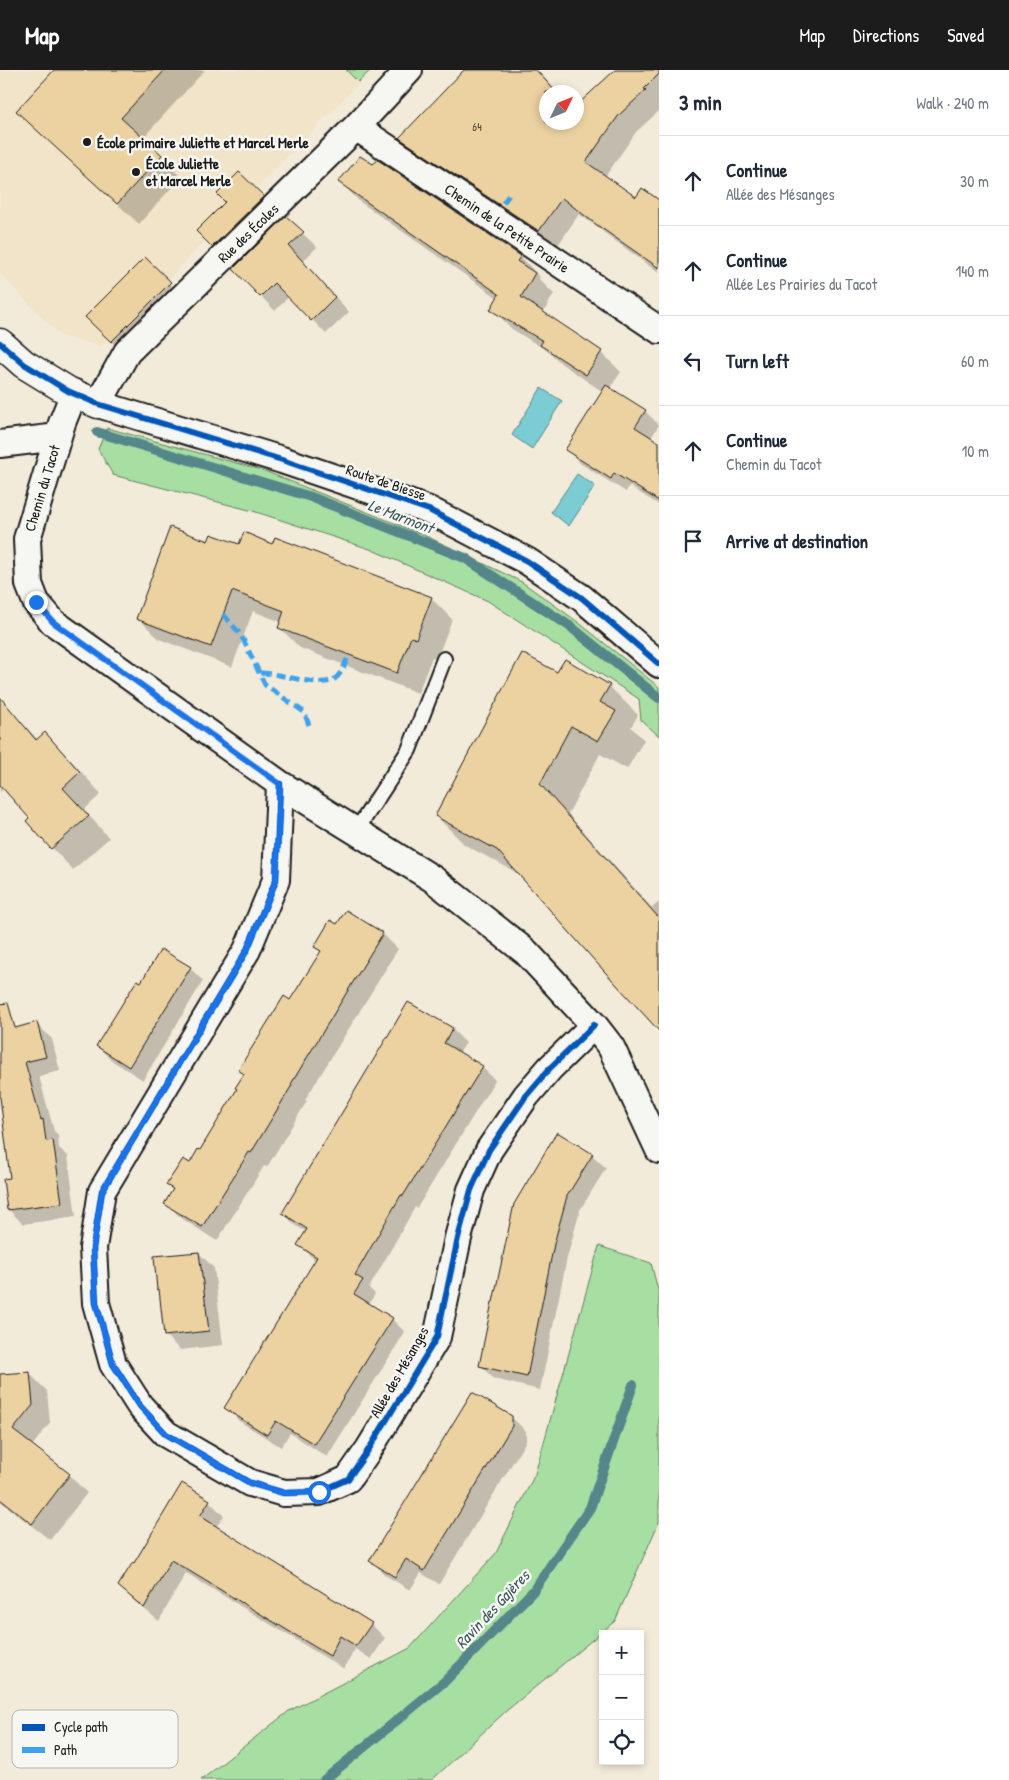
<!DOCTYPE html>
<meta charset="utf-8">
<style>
:root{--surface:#fff;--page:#f6f6f7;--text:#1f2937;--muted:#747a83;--line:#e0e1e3;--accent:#1c1c1c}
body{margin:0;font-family:"Patrick Hand",sans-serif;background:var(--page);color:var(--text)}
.controls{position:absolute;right:15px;bottom:15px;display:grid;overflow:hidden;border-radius:0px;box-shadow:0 2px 8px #0003}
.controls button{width:45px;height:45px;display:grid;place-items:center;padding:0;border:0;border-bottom:1px solid var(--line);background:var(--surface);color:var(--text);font:25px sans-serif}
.compass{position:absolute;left:539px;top:15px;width:45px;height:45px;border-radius:50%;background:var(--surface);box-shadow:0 2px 8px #0003;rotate:47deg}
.stop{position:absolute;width:15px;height:15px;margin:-11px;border:4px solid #1a73e8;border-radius:50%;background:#fff}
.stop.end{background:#1a73e8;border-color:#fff;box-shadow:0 1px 5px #0008}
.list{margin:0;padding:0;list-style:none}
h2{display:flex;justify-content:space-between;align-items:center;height:65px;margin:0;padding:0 20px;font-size:21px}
h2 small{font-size:16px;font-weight:400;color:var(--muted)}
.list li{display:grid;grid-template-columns:32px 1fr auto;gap:15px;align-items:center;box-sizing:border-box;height:90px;padding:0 20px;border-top:1px solid var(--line)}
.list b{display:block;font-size:19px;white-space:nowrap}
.list p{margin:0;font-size:16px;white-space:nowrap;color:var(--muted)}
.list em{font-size:16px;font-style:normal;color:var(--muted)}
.icon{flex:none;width:28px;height:28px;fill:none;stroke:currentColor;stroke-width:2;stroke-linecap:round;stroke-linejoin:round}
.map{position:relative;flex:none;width:659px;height:1710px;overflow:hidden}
header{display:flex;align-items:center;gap:30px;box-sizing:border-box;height:70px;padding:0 25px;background:var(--accent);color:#fff}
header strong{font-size:24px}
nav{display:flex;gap:28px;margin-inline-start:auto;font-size:18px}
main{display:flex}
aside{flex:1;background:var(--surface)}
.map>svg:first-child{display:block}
</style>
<header>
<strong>Map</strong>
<nav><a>Map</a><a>Directions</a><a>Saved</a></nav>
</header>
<main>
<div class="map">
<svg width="659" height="1710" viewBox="0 0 659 1710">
<rect width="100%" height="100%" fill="#f3ebda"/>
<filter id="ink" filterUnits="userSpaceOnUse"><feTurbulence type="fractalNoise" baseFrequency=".02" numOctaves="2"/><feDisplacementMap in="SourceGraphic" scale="10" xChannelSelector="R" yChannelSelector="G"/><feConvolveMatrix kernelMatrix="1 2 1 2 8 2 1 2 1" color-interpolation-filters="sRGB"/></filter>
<g filter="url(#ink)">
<path fill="#f1e4c9" d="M 0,0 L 372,0 L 105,274 L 99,276 L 60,266 L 0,204 Z"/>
<path fill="#a7dfa3" stroke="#627e60" d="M 346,0 L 371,0 L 358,12 Z
M 107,358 L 262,400 L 424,465 L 522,512 L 578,552 L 659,617 L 659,666 L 641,650 L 639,629 L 488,531 L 370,479 L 253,441 L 113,405 L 98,379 Z
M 599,1176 L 651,1193 L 659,1224 L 659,1452 L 615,1551 L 505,1642 L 432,1710 L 201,1710 L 289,1641 L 410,1578 L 496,1483 L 535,1404 Z"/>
<path fill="#7bccd3" stroke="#55868a" d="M 541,318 L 562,331 L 532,379 L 512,365 Z
M 577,404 L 595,416 L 569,456 L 551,442 Z"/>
<path fill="#0003" d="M 56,0 L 205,0 L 142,69 L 181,107 L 139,154 L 18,41 Z
M 465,0 L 537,0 L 557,22 L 546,22 L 546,52 L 576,52 L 617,0 L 659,0 L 659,41 L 636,62 L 605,107 L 636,129 L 659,131 L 659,203 L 579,144 L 556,178 L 418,85 L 401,68 Z
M 378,91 L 521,187 L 540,207 L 539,209 L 554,224 L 543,243 L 601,282 L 621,302 L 610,318 L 645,341 L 659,355 L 651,368 L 659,374 L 659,435 L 629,416 L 626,422 L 581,394 L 566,379 L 603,322 L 562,294 L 549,282 L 512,259 L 492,239 L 498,228 L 360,132 L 340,112 L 373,96 Z
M 239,104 L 278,142 L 228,191 L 198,161 L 227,133 Z
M 286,148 L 317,177 L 303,191 L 349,242 L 326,264 L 289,226 L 275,241 L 235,199 Z
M 145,189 L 185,228 L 126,286 L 87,247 Z
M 209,473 L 240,476 L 273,475 L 431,528 L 452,549 L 437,589 L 432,587 L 418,623 L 300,578 L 279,557 L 281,552 L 253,541 L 232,597 L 159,569 L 138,548 Z
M 565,591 L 609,616 L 638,645 L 631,657 L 644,670 L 627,699 L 600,684 L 568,744 L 652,838 L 659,832 L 659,958 L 521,805 L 465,775 L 436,746 L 557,604 Z
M 0,636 L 10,640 L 38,670 L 45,664 L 67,686 L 101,724 L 84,740 L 109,768 L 73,800 L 27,751 L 31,748 L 5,718 L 0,722 Z
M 346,842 L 383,864 L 398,879 L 305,1030 L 307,1031 L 267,1097 L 264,1096 L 217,1171 L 181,1148 L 166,1133 L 174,1121 L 168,1115 L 190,1095 L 200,1081 L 238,1020 L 245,1005 L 239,1000 L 291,932 L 321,882 L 316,877 L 338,856 Z
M 190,898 L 203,911 L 143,1010 L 111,990 L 97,976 Z
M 409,933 L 452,959 L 466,973 L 459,983 L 482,997 L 495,1010 L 417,1138 L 415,1137 L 369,1218 L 375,1224 L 369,1234 L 392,1249 L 405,1262 L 327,1387 L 290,1363 L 281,1377 L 239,1351 L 226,1337 L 316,1191 L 299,1175 L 307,1162 L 296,1156 L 283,1143 Z
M 37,954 L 52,969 L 60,1001 L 39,1006 L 54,1061 L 58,1065 L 59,1078 L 68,1086 L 76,1147 L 23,1154 L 8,1139 L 12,1109 L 0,1024 L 0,963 Z
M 592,1085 L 606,1098 L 580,1140 L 567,1188 L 540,1320 L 494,1309 L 481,1296 L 494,1234 Z
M 199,1183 L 214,1198 L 223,1275 L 180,1280 L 165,1265 L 161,1222 L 158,1219 Z
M 29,1303 L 47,1321 L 50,1353 L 32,1376 L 69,1405 L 87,1423 L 50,1470 L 0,1431 L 0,1305 Z
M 511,1347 L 526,1361 L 526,1371 L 439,1514 L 421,1503 L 410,1520 L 385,1505 L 371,1490 Z
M 183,1415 L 209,1431 L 224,1446 L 216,1457 L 371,1554 L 385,1568 L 371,1589 L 355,1579 L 344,1599 L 186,1503 L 159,1551 L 133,1530 L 119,1515 L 135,1495 Z"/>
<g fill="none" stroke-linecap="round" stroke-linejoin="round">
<path stroke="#55868a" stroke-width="10" d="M 97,362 L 311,427 L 465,488 L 571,557 L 659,628
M 324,1710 L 445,1611 L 533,1521 L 590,1438 L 633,1315"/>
</g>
<path fill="#ecd2a1" stroke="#1c1c1c" d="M 54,0 L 165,0 L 121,48 L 162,85 L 117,134 L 16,41 Z
M 464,0 L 536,0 L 556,22 L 546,22 L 546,52 L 576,52 L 576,36 L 615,0 L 659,0 L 659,4 L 644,19 L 646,20 L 619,45 L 586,92 L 636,127 L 642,118 L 659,130 L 659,198 L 597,155 L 562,128 L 539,161 L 399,68 Z
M 360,86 L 373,94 L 378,90 L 521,186 L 517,191 L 535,203 L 521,227 L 602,281 L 586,305 L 540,275 L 543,271 L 490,240 L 499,224 L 338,112 Z
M 239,102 L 264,126 L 212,177 L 196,161 L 225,132 L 217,124 Z
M 286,146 L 304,162 L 289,176 L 335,227 L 311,251 L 274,213 L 260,227 L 233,199 Z
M 145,187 L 171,212 L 111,272 L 85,247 Z
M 606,315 L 646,340 L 635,357 L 659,372 L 659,431 L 614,403 L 611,409 L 565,380 Z
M 170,457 L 208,471 L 211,464 L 239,474 L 244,462 L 272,474 L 275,467 L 432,527 L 416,569 L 411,567 L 397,603 L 278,558 L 284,541 L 232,521 L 211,577 L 136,549 Z
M 522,583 L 557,602 L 565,589 L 610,615 L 600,632 L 616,641 L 598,671 L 571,656 L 540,714 L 659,848 L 659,961 L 594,890 L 497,780 L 435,746 Z
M 0,627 L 36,670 L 45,662 L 80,702 L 63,718 L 89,746 L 51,779 L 26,751 L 29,748 L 0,715 Z
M 346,840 L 383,863 L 291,1014 L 292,1015 L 251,1083 L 249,1082 L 202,1157 L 164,1134 L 173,1119 L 166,1115 L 183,1089 L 190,1093 L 198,1079 L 200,1080 L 237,1019 L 235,1018 L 244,1004 L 238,1000 L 284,926 L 290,930 L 321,881 L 314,877 L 330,850 L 337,854 Z
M 161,879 L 191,897 L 129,997 L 96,976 L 137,910 L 141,912 Z
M 408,932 L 453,958 L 444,973 L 483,996 L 403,1126 L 401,1125 L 355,1205 L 363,1210 L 354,1224 L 393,1248 L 314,1374 L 276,1351 L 267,1365 L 224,1338 L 317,1187 L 297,1175 L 307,1159 L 282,1143 Z
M 8,933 L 15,958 L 37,952 L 46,987 L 25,992 L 41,1050 L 43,1049 L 46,1071 L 53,1070 L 62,1133 L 7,1140 L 3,1109 L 10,1108 L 0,1027 L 0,934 Z
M 557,1062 L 593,1084 L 567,1126 L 554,1174 L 527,1307 L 479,1296 L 492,1232 L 493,1232 L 514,1134 Z
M 199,1182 L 209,1261 L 164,1266 L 159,1219 L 157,1220 L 154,1186 Z
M 30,1302 L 33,1335 L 13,1360 L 70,1404 L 32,1454 L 0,1429 L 0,1304 Z
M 472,1322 L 512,1346 L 512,1356 L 424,1501 L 406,1489 L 395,1507 L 369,1491 Z
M 182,1413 L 210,1430 L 200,1446 L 372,1553 L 356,1576 L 340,1566 L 330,1586 L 171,1490 L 144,1538 L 118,1516 L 133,1492 L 134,1493 Z"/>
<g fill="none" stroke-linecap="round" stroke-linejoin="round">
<defs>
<path id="service" d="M 356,761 L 409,680 L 444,589"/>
<path id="minor" d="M 409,0 L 356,57 L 127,282 L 98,334 L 282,390 L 429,440 L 527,491 L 582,528 L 659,594
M 356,57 L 659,260
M 74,323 L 62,353 L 27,469 L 29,514 L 36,532 L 53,552 L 280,714 L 433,809 L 526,882 L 594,955 L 611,977 L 659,1080
M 0,374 L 58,367
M 280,714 L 276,810 L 247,880 L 102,1121 L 93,1178 L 96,1233 L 113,1294 L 140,1336 L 166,1364 L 250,1413 L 284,1423 L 319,1422 L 348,1409 L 369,1379 L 437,1267 L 458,1168 L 471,1120 L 489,1080 L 526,1026 L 550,998 L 594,955"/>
<path id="tertiary" d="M 0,273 L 24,294 L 68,321 L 98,334"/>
</defs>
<use href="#service" stroke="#1c1c1c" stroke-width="18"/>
<use href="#minor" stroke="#1c1c1c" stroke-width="30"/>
<use href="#tertiary" stroke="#1c1c1c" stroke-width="31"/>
<use href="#service" stroke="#f6f6f2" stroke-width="14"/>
<use href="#minor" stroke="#f6f6f2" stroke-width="26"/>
<use href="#tertiary" stroke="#f6f6f2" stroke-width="28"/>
<path stroke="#3da2ea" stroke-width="5" stroke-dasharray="10 5" stroke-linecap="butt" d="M 503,133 L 512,121
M 223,544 L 241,565 L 265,615 L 304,642 L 309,655
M 260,603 C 278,602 319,618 333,610 C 342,605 345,594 349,584"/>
<defs>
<path id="cycleway" d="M 0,273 L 24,294 L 68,321 L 98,334 L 282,390 L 429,440 L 527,491 L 582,528 L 659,594
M 280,714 L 276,810 L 247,880 L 102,1121 L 93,1178 L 96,1233 L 113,1294 L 140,1336 L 166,1364 L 250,1413 L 284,1423 L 319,1422 L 348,1409 L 369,1379 L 437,1267 L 458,1168 L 471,1120 L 489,1080 L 526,1026 L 550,998 L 594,955"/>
</defs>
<use href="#cycleway" stroke="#f6f6f2" stroke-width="9"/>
<use href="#cycleway" stroke="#0057b8" stroke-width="6"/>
</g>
</g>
<g fill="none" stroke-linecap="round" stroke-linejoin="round" filter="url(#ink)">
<path stroke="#1a73e8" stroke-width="6" d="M 36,532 L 53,552 L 280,714 L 276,810 L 247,880 L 102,1121 L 93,1178 L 96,1233 L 113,1294 L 140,1336 L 166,1364 L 250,1413 L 284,1423 L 319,1422"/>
</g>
<g fill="#1c1c1c" stroke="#f6f6f2" stroke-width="2">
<circle cx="87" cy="72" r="5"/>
<circle cx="136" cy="102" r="5"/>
</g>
<g text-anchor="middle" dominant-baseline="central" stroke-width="5" stroke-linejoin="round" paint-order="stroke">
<g font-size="12" fill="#504a3d">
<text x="477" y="56">64</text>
</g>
<g font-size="15" font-weight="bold" fill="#1c1c1c" stroke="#f6f6f2" text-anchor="start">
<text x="97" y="72">École primaire Juliette et Marcel Merle</text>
<text x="146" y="93">École Juliette<tspan x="146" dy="17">et Marcel Merle</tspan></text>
</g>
<g font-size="15" fill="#1c1c1c" stroke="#f6f6f2">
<text transform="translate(507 158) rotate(34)">Chemin de la Petite Prairie</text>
<text transform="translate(248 163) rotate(-44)">Rue des Écoles</text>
<text transform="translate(386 412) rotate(19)">Route de Biesse</text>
<text transform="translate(42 418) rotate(-73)">Chemin du Tacot</text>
<text transform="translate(399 1302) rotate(-60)">Allée des Mésanges</text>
</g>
<g font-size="16" font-style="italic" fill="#3d5a5c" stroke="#f6f6f2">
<text transform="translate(401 446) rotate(21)">Le Marmont</text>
<text transform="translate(492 1539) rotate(-47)">Ravin des Gajères</text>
</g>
</g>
<rect x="12" y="1640" width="166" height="58" rx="8" fill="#f6f6f2" stroke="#b5b5b2" stroke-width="1"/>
<rect x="22" y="1654" width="23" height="7" fill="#0057b8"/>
<rect x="22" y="1677" width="23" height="6" fill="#3da2ea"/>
<g font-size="14" fill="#1c1c1c">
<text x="54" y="1662">Cycle path</text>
<text x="54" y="1685">Path</text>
</g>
</svg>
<div class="controls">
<button>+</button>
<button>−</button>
<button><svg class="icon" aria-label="locate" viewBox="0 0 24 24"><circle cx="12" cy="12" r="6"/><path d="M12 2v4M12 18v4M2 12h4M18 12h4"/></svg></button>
</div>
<svg class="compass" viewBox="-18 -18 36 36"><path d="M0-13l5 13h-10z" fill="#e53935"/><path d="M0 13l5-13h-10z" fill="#747a83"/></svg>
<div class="stop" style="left:319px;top:1422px"></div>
<div class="stop end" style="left:36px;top:532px"></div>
</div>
<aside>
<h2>3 min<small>Walk · 240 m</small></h2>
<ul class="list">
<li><svg class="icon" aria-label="ahead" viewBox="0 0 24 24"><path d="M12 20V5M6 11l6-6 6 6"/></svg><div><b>Continue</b><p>Allée des Mésanges</p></div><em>30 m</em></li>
<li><svg class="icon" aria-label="ahead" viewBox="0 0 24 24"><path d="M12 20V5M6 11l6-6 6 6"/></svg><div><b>Continue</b><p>Allée Les Prairies du Tacot</p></div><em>140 m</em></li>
<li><svg class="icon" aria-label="left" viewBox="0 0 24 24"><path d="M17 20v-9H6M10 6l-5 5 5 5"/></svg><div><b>Turn left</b></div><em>60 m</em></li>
<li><svg class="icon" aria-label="ahead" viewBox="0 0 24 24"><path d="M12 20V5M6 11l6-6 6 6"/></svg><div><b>Continue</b><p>Chemin du Tacot</p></div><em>10 m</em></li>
<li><svg class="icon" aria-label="arrive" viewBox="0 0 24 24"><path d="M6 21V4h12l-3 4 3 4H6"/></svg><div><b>Arrive at destination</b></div></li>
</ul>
</aside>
</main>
